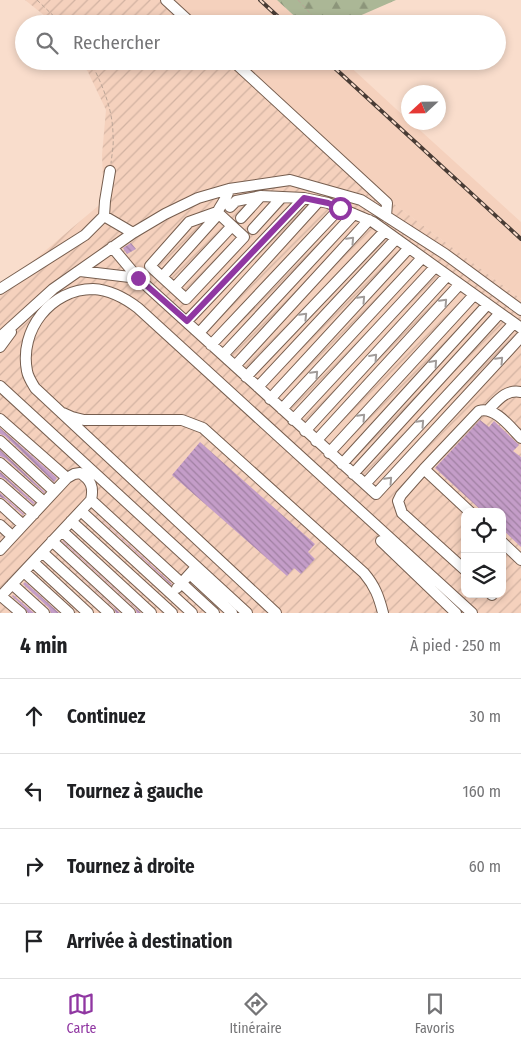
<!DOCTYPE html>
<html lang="fr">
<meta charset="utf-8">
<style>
:root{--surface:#fff;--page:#f2f2f2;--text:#202124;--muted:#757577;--line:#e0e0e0;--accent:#9037a2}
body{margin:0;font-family:"Fira Sans Condensed",sans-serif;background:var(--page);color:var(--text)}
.controls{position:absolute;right:15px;bottom:15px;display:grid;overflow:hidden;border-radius:10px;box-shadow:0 2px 8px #0003}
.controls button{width:45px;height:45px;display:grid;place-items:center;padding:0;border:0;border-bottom:1px solid var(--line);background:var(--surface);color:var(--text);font:25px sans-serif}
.compass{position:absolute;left:401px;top:85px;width:45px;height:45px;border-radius:50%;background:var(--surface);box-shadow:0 2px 8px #0003;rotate:248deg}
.stop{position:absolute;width:15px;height:15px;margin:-11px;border:4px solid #9037a2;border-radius:50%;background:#fff}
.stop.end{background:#9037a2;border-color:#fff;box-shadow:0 1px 5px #0008}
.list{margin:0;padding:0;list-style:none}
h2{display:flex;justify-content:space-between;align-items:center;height:65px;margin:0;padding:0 20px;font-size:21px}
h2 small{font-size:16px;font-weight:400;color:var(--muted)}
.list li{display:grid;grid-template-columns:32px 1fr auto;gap:15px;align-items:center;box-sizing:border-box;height:75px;padding:0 20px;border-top:1px solid var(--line)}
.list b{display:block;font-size:19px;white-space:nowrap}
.list em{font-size:16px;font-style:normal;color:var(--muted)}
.icon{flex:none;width:28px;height:28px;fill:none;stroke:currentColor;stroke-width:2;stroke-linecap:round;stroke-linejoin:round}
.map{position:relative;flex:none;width:521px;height:613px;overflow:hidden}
.search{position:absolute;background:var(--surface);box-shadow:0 2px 8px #0003;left:15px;right:15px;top:15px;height:55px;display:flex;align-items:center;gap:12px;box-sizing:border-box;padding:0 18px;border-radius:28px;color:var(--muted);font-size:19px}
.sheet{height:365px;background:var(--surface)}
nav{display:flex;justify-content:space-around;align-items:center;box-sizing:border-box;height:70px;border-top:1px solid var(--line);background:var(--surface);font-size:14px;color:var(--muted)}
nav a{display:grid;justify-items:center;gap:2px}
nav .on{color:var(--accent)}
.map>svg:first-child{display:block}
</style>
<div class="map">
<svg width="521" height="613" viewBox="0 0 521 613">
<defs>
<pattern id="industrial-furrows" width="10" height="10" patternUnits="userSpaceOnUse" patternTransform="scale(1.25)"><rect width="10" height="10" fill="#f5d1bd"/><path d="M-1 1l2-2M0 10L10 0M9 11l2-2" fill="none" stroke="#d2b3a2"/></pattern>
<pattern id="forest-firs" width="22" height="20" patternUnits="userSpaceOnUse" patternTransform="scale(1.25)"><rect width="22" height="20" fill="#abb796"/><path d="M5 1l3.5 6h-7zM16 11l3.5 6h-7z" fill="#8c957a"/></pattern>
<pattern id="building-back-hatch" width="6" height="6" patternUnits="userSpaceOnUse" patternTransform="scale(1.25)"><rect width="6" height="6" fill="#c49dc8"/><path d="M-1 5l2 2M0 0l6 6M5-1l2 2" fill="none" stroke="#a080a2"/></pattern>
</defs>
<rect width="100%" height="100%" fill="#f9ddcc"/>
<path fill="#f5d1bd" d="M 160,0 L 277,0 L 303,24 L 186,24 Z
M 228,61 L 344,61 L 408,120 L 408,122 L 412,123 L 521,222 L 521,299 L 330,156 Z"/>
<path fill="url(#industrial-furrows)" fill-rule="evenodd" d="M 25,0 L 160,0 L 186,24 L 50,24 L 45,16 Z
M 80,61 L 228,61 L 330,156 L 521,299 L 521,613 L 0,613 L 0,289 L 104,201 L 102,155 L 106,110 L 88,72 ZM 465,512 L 502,512 L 502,594 L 465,594 Z"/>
<path fill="url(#forest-firs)" d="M 277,0 L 396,0 L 341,24 L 303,24 Z"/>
<path fill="url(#building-back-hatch)" d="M 131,243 L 136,249 L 127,254 L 123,248 Z
M 480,420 L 489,427 L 494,421 L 519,445 L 513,451 L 521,457 L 521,547 L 502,529 L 502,512 L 483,512 L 435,468 Z
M 0,428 L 57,478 L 54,482 L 5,436 L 0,434 Z
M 200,442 L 315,544 L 308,552 L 315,559 L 301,574 L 294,568 L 287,576 L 172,475 Z
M 0,450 L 45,492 L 44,493 L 5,458 L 0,456 Z
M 0,472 L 35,503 L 33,504 L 5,479 L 0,477 Z
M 0,493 L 24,514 L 23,515 L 5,499 L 0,497 Z
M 91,510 L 172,584 L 171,585 Z
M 62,541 L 63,541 L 141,613 L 137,613 L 135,608 Z
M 53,551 L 120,613 L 116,613 L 114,608 Z
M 25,582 L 59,613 L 51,613 L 49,608 L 23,584 Z
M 13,595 L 34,613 L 28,613 L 25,608 L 12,596 Z"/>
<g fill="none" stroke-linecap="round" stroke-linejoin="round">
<defs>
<path id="minor" d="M 166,0 L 192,24
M 233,61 L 387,203 L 386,216
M 230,207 L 236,201 L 261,196 L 304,198
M 217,212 L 244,237 L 186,299 L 150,266 L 189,222 Z
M 104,216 L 105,201 L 110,171
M 241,218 L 261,196
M 253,229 L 282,197
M 112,247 L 138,278 L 376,494 L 521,337
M 80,271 L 138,278
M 162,277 L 215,218 C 218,207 227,200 229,189
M 174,288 L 232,226
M 0,289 L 85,235 L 104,216 L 133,233
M 187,321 L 304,198 L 328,203 L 373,222 L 521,328
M 199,333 L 319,201
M 0,337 L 53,289 L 133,233 L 165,214 L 198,198 L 229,189 L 290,180 L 361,200 L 445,254 L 521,310
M 211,345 L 340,208
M 0,347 L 11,332
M 223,355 L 354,214
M 235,366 L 369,220
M 246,377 L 385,231
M 0,386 L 247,613
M 258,387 L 396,239
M 270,399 L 409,248
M 282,409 L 422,258
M 488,410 C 498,400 506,389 521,392
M 63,413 L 72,417 L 84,420 L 182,420 L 203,428 L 364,573 C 375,586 379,597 383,613
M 0,419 L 67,478
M 293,420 L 435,267
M 305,431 L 447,276
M 0,441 L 54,491
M 316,441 L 459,285
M 329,453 L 474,295
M 0,463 L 44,502
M 342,464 L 487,305
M 424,469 L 401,495 L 398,501 L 402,513 L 465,570
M 353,474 L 500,313
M 0,484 L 34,514
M 365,484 L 514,323
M 91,500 L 214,613
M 0,504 L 23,525
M 81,511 L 192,613
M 470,512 L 424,469 L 479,411 C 495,406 511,428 521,438
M 71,521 L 172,613
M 0,525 L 12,536
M 62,531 L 151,613
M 52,541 L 130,613
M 381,541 L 456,613
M 502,542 L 521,560
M 0,550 L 67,478 L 74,474 L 80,473 C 91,480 94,487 91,500 L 0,597
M 42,552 L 109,613
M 33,562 L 88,613
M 24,572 L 69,613
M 190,574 L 232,613
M 12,584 L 44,613
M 177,588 L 196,567
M 491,594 L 492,595
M 1,596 L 21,613
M 276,613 L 35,388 C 32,383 28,377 27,371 C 19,330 51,289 93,289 C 110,290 125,298 138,308 L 472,613"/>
</defs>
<use href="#minor" stroke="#765e4f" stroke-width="12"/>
<path stroke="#bba597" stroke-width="1" stroke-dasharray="4 2.5" stroke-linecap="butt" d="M 37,0 L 62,24
M 298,0 L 320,24
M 90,61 C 102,83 113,110 113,135 C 114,144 112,154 111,163"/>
<use href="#minor" stroke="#fff" stroke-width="10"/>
<defs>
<path id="rail" d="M 260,0 L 286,24
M 327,61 L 521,239"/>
</defs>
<use href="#rail" stroke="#493c35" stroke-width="4"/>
<use href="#rail" stroke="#f9ddcc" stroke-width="2" stroke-dasharray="5.5" stroke-linecap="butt"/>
</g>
<defs><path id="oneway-chevron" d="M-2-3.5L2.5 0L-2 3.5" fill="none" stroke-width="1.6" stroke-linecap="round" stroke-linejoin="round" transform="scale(1.25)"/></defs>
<g stroke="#a19c9a">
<use href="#oneway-chevron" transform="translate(351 240) rotate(-47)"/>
<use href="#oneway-chevron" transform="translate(362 299) rotate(-47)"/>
<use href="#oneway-chevron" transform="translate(444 302) rotate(-47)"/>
<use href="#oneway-chevron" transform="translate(304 316) rotate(-46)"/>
<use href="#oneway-chevron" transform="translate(374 357) rotate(-48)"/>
<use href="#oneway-chevron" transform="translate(500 360) rotate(-47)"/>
<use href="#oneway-chevron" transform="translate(434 363) rotate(-48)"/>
<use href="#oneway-chevron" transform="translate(315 374) rotate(-47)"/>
<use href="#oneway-chevron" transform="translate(362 417) rotate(-47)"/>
<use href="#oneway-chevron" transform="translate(421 423) rotate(-47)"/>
<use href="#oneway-chevron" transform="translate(389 480) rotate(-47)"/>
</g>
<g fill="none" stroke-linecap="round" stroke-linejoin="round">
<path stroke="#9037a2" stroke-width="6" d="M 138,278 L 187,321 L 304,198 L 328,203 L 340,208"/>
</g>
</svg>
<div class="controls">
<button><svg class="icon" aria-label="locate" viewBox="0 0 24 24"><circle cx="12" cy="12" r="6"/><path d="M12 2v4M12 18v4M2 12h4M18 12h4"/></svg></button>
<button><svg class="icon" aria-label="layers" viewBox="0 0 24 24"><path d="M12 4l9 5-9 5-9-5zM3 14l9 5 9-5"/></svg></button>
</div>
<svg class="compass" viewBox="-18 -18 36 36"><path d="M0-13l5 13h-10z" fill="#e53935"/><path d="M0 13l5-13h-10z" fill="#757577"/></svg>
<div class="stop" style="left:340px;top:208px"></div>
<div class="stop end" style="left:138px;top:278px"></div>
<div class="search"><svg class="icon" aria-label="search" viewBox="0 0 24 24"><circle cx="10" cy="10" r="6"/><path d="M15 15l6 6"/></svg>Rechercher</div>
</div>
<section class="sheet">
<h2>4 min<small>À pied · 250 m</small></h2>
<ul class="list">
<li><svg class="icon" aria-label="ahead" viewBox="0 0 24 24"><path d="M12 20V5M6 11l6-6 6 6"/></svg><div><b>Continuez</b></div><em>30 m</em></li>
<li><svg class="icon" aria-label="left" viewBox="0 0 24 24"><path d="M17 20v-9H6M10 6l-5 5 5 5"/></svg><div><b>Tournez à gauche</b></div><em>160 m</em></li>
<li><svg class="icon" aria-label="right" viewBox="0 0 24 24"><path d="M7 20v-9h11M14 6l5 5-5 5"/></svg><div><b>Tournez à droite</b></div><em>60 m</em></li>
<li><svg class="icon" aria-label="arrive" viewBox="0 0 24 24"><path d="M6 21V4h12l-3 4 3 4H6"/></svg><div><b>Arrivée à destination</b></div></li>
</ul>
</section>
<nav>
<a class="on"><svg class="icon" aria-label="map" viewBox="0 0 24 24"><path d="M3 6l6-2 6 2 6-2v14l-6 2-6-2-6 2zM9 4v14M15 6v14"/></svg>Carte</a>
<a><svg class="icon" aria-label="directions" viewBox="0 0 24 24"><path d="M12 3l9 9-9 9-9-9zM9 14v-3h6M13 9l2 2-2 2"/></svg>Itinéraire</a>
<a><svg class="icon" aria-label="saved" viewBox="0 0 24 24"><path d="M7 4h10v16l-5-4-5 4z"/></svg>Favoris</a>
</nav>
